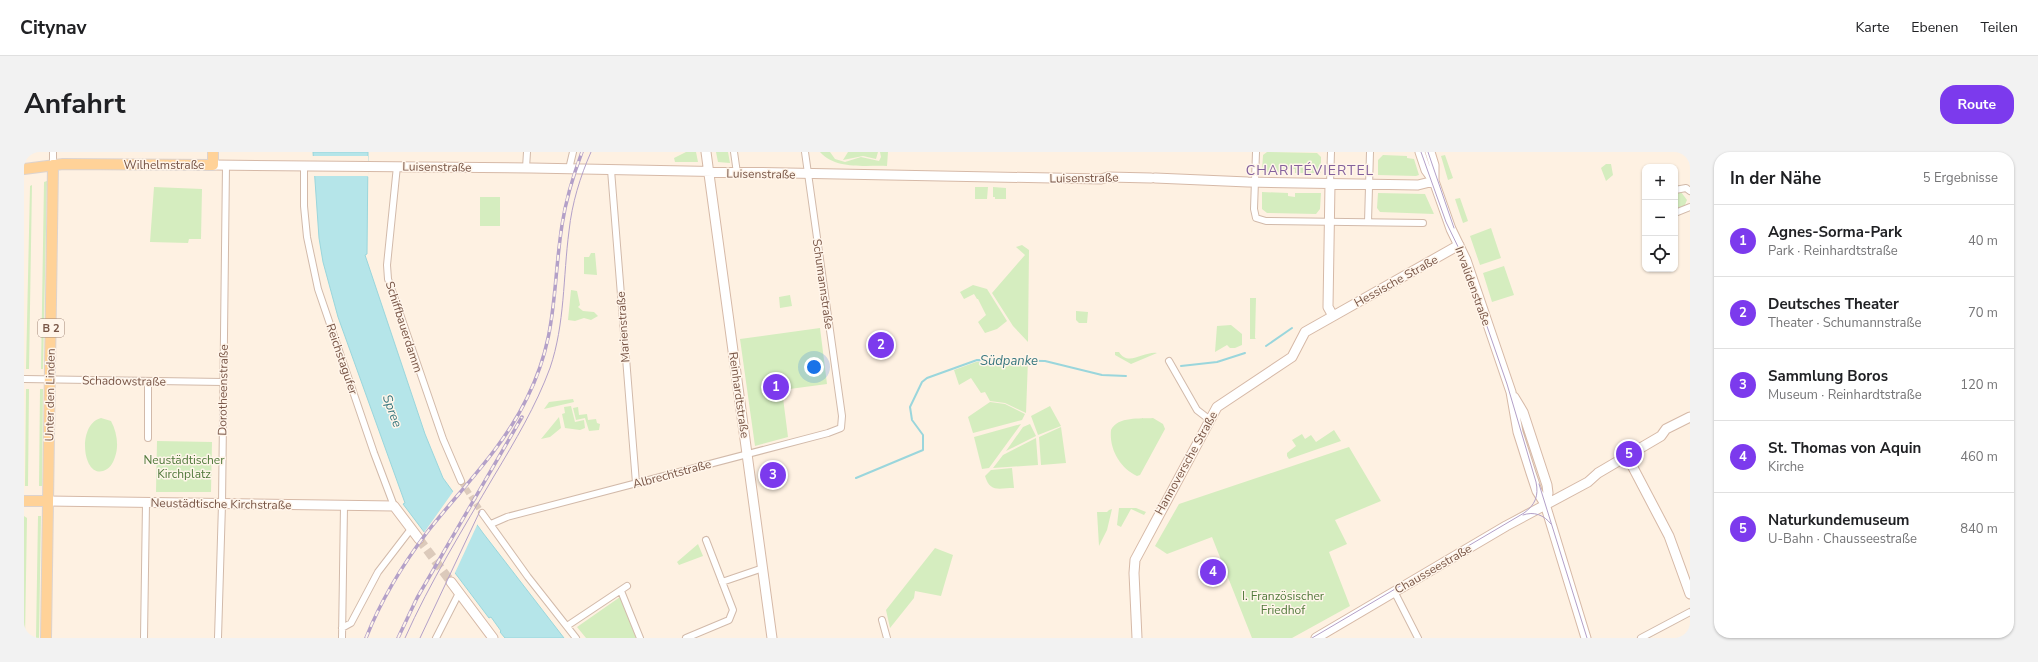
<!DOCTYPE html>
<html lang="de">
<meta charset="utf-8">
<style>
:root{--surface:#fff;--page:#f2f2f2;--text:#202124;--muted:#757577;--line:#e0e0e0;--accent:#7c3aed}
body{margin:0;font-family:"Nunito Sans",sans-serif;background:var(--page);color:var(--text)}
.controls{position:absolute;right:12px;top:12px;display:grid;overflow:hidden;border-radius:8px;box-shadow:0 1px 3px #0004}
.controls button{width:36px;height:36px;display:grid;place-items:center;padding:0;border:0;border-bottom:1px solid var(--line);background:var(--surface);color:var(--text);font:20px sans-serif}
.you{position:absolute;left:790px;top:215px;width:14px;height:14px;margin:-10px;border:3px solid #fff;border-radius:50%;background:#1a73e8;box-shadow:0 0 0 6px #1a73e833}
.badge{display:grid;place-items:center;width:26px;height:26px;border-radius:50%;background:var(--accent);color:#fff;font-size:13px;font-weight:700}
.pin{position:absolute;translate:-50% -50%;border:2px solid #fff;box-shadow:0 1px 4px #0006}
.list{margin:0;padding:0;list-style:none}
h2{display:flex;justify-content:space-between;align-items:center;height:52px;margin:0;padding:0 16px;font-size:17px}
h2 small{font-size:13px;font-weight:400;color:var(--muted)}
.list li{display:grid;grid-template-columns:26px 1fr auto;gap:12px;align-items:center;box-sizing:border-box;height:72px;padding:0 16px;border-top:1px solid var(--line)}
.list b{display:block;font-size:15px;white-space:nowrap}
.list p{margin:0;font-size:13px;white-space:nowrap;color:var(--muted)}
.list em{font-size:13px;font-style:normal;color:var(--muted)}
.icon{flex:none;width:22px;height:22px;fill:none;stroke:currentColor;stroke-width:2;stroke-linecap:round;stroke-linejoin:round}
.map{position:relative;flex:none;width:1666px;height:486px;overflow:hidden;border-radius:16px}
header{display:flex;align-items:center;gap:24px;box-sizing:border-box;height:56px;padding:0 20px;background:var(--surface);border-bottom:1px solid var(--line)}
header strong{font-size:19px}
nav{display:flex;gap:22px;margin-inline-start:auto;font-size:14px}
.intro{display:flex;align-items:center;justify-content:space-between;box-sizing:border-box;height:96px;padding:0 24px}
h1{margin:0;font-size:28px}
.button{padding:10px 18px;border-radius:16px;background:var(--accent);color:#fff;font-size:14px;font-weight:700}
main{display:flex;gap:24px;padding:0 24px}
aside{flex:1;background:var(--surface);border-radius:16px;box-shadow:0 1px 3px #0004}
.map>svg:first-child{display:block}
</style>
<header>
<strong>Citynav</strong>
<nav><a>Karte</a><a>Ebenen</a><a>Teilen</a></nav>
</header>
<div class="intro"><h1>Anfahrt</h1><a class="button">Route</a></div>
<main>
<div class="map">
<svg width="1666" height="486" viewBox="0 0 1666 486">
<rect width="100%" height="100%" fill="#fef1e2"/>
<path fill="#d5edbf" d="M 662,0 L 672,0 L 674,10 L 651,10 L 650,6 Z
M 692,0 L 704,0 L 706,11 L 694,10 Z
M 796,0 L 806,0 L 811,7 L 821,10 L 837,5 L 855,9 L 857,5 L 856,0 L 864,0 L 863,14 C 841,13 812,18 796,0 Z
M 824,0 L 854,0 L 852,7 L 839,4 L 819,8 Z
M 1243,0 L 1293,1 L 1297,5 L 1297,21 L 1271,21 L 1271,17 L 1264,17 L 1264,20 L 1238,20 L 1239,3 Z
M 1359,3 L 1383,4 L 1383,6 L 1390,7 L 1395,23 L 1392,24 L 1354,23 L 1354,8 Z
M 1421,3 L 1429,26 L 1424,28 L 1417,4 Z
M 1582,12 L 1587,12 L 1589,23 L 1582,29 L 1577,16 Z
M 23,29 L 19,217 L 17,217 L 20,30 Z
M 8,33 L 5,217 L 2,217 L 6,34 Z
M 130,35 L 178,37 L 177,87 L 165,87 L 164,91 L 126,90 Z
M 951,35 L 964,35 L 963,47 L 951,47 Z
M 969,35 L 982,36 L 982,47 L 971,47 L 971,45 L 969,45 Z
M 1238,40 L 1264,41 L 1264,44 L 1271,45 L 1271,41 L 1297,41 L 1296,57 L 1292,62 L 1243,61 L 1238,57 Z
M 1651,40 L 1657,40 L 1663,48 L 1660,55 L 1651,58 Z
M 1354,41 L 1401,42 L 1410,62 L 1356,60 L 1353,56 Z
M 456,45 L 476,45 L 476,74 L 456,74 Z
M 1436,46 L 1444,69 L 1439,71 L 1431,47 Z
M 1467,76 L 1477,106 L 1456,113 L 1446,84 Z
M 998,93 L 1005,98 L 1004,190 L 989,174 L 968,141 L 1001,103 L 992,95 Z
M 567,101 L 571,101 L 573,123 L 560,122 L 560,105 L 565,105 Z
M 1480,114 L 1490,143 L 1468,150 L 1459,121 Z
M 949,133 L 963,137 L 983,169 L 973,177 L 961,181 L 954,170 L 962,163 L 954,147 L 953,147 L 950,142 L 940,147 L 936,140 Z
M 547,138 L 553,139 L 556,153 L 554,155 L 559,159 L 570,160 L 574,164 L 567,168 L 560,166 L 551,169 L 544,168 Z
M 766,143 L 768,154 L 756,156 L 755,145 Z
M 1226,146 L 1232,146 L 1231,186 L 1232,187 L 1226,187 Z
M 1052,159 L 1064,160 L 1063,171 L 1055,171 L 1052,168 Z
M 1207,173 L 1218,182 L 1218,193 L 1211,196 L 1206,196 L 1203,193 L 1191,200 L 1193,174 Z
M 796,176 L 803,232 L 758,238 L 764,285 L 731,294 L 716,187 Z
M 1091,200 L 1095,200 C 1104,215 1120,199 1133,201 L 1107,212 L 1091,203 Z
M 978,208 L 1004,208 L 1002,261 L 981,251 L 966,249 L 961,240 L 957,241 L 947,226 L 935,233 L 930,218 L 952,210 Z
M 2,237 L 5,237 L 4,334 L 1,334 Z
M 16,237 L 19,237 L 18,334 L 15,334 Z
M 549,247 L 550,250 L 520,257 L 525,250 Z
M 966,250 L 981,252 L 1001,262 L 998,268 L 949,281 L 944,265 Z
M 547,254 L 551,270 L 560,268 L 561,276 L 556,278 L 541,276 L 538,262 L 541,261 L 540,255 Z
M 1026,254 L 1037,274 L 1014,283 L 1007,264 Z
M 554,255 L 555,263 L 563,262 L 564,268 L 572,267 L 573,271 L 576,272 L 575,278 L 565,279 L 561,266 L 552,268 L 549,256 Z
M 535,265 L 537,276 L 526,285 L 517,287 Z
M 77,266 L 87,269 C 93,280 95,294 91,305 C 89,311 86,317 79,319 C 58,325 53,272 77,266 Z
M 1129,266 L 1139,272 L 1141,277 L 1116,323 L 1113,324 C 1096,316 1085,297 1087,278 C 1094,264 1116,267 1129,266 Z
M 997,272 L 965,316 L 958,317 L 950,285 Z
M 1006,272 L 1012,284 L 982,299 L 999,275 Z
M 1037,275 L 1042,311 L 1017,313 L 1015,285 Z
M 1310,278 L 1317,289 L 1265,307 L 1263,304 L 1263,301 L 1272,294 L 1268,288 L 1278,282 L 1281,287 L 1287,283 L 1292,290 Z
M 1012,286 L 1014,313 L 969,316 L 979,303 Z
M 133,289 L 188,290 L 187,340 L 132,340 Z
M 1325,295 L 1357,349 L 1311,368 L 1323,392 L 1305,400 L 1326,454 L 1268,486 L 1228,486 L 1188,385 L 1143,402 L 1131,394 L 1155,352 Z
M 988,316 L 990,336 C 975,336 966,341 961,324 L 967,318 Z
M 1095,356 L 1112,356 L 1122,360 L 1120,363 L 1107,357 L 1097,375 L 1093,373 Z
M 1088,357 L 1083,378 L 1075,394 L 1073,360 L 1083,360 L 1085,358 Z
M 0,364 L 3,366 L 1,486 L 0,486 Z
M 14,364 L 17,364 L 15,486 L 12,486 Z
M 674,392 L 679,404 L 655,413 L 653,410 Z
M 911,396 L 929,403 L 917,444 L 891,439 L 890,446 L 866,476 L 862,458 Z
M 596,445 L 612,486 L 562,486 L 553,475 Z"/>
<path fill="#b5e5e9" stroke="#9ad6dc" d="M 289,0 L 344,0 L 343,102 L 341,103 L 401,282 L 419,326 L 459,381 L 540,486 L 481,486 L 476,480 L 477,479 L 467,465 L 465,466 L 379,352 L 381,351 L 314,165 L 299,110 L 295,86 Z"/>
<path fill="#fef1e2" d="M 288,4 L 344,4 L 345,25 L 343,24 L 289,24 Z
M 431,337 L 454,371 L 430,423 L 399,382 Z"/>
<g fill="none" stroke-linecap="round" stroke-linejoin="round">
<path stroke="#9ad6dc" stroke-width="2" d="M 1242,194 L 1268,176
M 1157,214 L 1193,210 L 1221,201
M 832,326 L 899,298 L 899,283 L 888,268 L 886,255 L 898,230 L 903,226 L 953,208 L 1021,209 L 1078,223 L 1102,224"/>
<path stroke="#dccabb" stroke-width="6" stroke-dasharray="6 3" stroke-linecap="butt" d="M 437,329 L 458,361"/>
<path stroke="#dccabb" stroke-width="9" stroke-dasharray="9 4.5" stroke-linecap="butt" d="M 395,387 L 427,430"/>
<defs>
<path id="street" d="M 710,0 L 713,21
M 1232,0 L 1230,57 L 1232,66 L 1242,69 L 1399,71
M 29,13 L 29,0
M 280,14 L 280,54 L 283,85 L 294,137 L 350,301 L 370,354
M 373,14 L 363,113 L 364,127 L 419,287 L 437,329
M 502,16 L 503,0
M 545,17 L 549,0
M 587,18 L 612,331
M 1306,32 L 1307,0
M 1651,38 L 1662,36 L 1666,39
M 1651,61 L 1666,55
M 1344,70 L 1346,0
M 1145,209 L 1173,258 L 1186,268
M 0,227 L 199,230
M 124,286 L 124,230
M 458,361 L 504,425 L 552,486
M 467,372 L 483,365 L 804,281 L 817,276 L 818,264 L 781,0
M 698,430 L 739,416
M 597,439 L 616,486
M 1370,439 L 1394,486
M 858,468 L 863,486
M 543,474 L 603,434
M 318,476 L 327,471 L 354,420 L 387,377
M 120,486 L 122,351
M 194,486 L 198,352 L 202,13
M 318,486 L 320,354
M 412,486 L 435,441
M 662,486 L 705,468 L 709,458 L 682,388
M 1617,486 L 1666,460"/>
<path id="secondary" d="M 682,0 L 748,486
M 1396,0 L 1402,18 L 1410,29 L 1427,77 L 1442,108 L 1487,240 L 1494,280 L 1507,321 L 1513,339 L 1521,352 L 1562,486
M 1406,0 L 1410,13 L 1410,29
M 189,13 L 507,16 L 1077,27 L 1084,25 L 1127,26
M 1131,26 L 1224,30 L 1394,33 L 1410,29
M 1306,32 L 1304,155 L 1309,164
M 1490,245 L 1499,260 L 1523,333 L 1524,341 L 1521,352
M 1603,304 L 1645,384 L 1666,442
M 24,349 L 370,354 L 395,387
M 427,430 L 469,486
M 1113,486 L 1110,421 L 1111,408 L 1193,255 L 1268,205 L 1281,180 L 1435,93
M 1292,486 L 1482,374 L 1564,330 L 1574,321 L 1637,284 L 1642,277 L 1666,265"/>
<path id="primary" d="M 0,17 L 39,12 L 189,13 L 189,0
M 0,349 L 24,349
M 22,486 L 29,13"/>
</defs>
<use href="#street" stroke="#d2baaa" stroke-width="8"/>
<use href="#secondary" stroke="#d6b9a7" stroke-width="11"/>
<use href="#primary" stroke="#dcd3cf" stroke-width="12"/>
<use href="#street" stroke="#fff" stroke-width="6"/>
<use href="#secondary" stroke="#fff" stroke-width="9"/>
<use href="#primary" stroke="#ffd298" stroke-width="10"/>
<path stroke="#b3a0c8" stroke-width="1" d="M 1404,0 L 1430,76
M 1515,332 L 1563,486
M 1499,363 C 1510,359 1520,363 1527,372
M 381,486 C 406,430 439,377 470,324 C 491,289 512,254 526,216 C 541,172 539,125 545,79 C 548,51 556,25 567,0
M 396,486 L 456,359
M 1288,486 L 1500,361 C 1511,353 1515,344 1512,330 L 1483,232 L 1439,105 L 1422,70 L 1397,0"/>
<defs>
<path id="rail" d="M 342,486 C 357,448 379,412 404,379 C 438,336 479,296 503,246 C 534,184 528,138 538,73 C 542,47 549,24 558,0
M 374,486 L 393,446 L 498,265"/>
</defs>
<use href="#rail" stroke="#b3a0c8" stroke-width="3.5"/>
<use href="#rail" stroke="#fff5ea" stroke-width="2" stroke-dasharray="6" stroke-linecap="butt"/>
</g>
<g text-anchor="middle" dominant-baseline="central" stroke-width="3" stroke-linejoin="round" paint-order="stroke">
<rect fill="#fff5ea" stroke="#a08577" stroke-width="1" x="14" y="167" width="26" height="18" rx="3"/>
<g font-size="11" font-weight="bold" fill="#785546">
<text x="27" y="176">B 2</text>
</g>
<g font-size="12" fill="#785546" stroke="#fff5ea">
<text x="140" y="13">Wilhelmstraße</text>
<text transform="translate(413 15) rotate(1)">Luisenstraße</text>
<text transform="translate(737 22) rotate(1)">Luisenstraße</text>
<text transform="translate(1060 26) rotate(-1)">Luisenstraße</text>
<text transform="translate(1372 129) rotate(-29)">Hessische Straße</text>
<text transform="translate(799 132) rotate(82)">Schumannstraße</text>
<text transform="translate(1449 134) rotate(70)">Invalidenstraße</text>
<text transform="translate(380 175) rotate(72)">Schiffbauerdamm</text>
<text transform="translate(599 175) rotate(-94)">Marienstraße</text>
<text transform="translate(318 207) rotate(71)">Reichstagufer</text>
<text transform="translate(100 229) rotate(1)">Schadowstraße</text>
<text transform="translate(199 238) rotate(-89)">Dorotheenstraße</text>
<text transform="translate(26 243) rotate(-89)">Unter den Linden</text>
<text transform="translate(715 243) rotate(82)">Reinhardtstraße</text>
<text transform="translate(1162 311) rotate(-61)">Hannoversche Straße</text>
<text transform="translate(648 322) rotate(-15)">Albrechtstraße</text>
<text transform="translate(197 352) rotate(1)">Neustädtische Kirchstraße</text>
<text transform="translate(1409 417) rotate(-30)">Chausseestraße</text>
</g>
<g font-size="12" fill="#51793b" stroke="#fff5ea">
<text x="160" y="308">Neustädtischer<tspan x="160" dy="14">Kirchplatz</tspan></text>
<text x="1259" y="444">I. Französischer<tspan x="1259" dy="14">Friedhof</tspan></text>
</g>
<g font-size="13" font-style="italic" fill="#39787f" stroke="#fff5ea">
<text x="985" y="209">Südpanke</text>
<text transform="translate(368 259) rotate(70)">Spree</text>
</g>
<g font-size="14" letter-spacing="1" fill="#84619c" stroke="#fff5ea">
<text x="1286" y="18">CHARITÉVIERTEL</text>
</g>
</g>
</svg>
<div class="controls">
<button>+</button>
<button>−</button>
<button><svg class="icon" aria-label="locate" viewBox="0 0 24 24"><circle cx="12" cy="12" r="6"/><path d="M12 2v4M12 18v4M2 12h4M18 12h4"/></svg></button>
</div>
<div class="you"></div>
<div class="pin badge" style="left:752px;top:235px">1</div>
<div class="pin badge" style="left:857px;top:193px">2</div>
<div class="pin badge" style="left:749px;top:323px">3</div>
<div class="pin badge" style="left:1189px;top:420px">4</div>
<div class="pin badge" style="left:1605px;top:302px">5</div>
</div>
<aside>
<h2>In der Nähe<small>5 Ergebnisse</small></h2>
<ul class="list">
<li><span class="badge">1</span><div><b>Agnes-Sorma-Park</b><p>Park · Reinhardtstraße</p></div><em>40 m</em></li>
<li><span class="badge">2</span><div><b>Deutsches Theater</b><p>Theater · Schumannstraße</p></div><em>70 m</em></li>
<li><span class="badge">3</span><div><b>Sammlung Boros</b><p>Museum · Reinhardtstraße</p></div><em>120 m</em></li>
<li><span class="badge">4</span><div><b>St. Thomas von Aquin</b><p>Kirche</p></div><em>460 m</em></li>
<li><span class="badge">5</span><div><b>Naturkundemuseum</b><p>U-Bahn · Chausseestraße</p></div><em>840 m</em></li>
</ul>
</aside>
</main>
